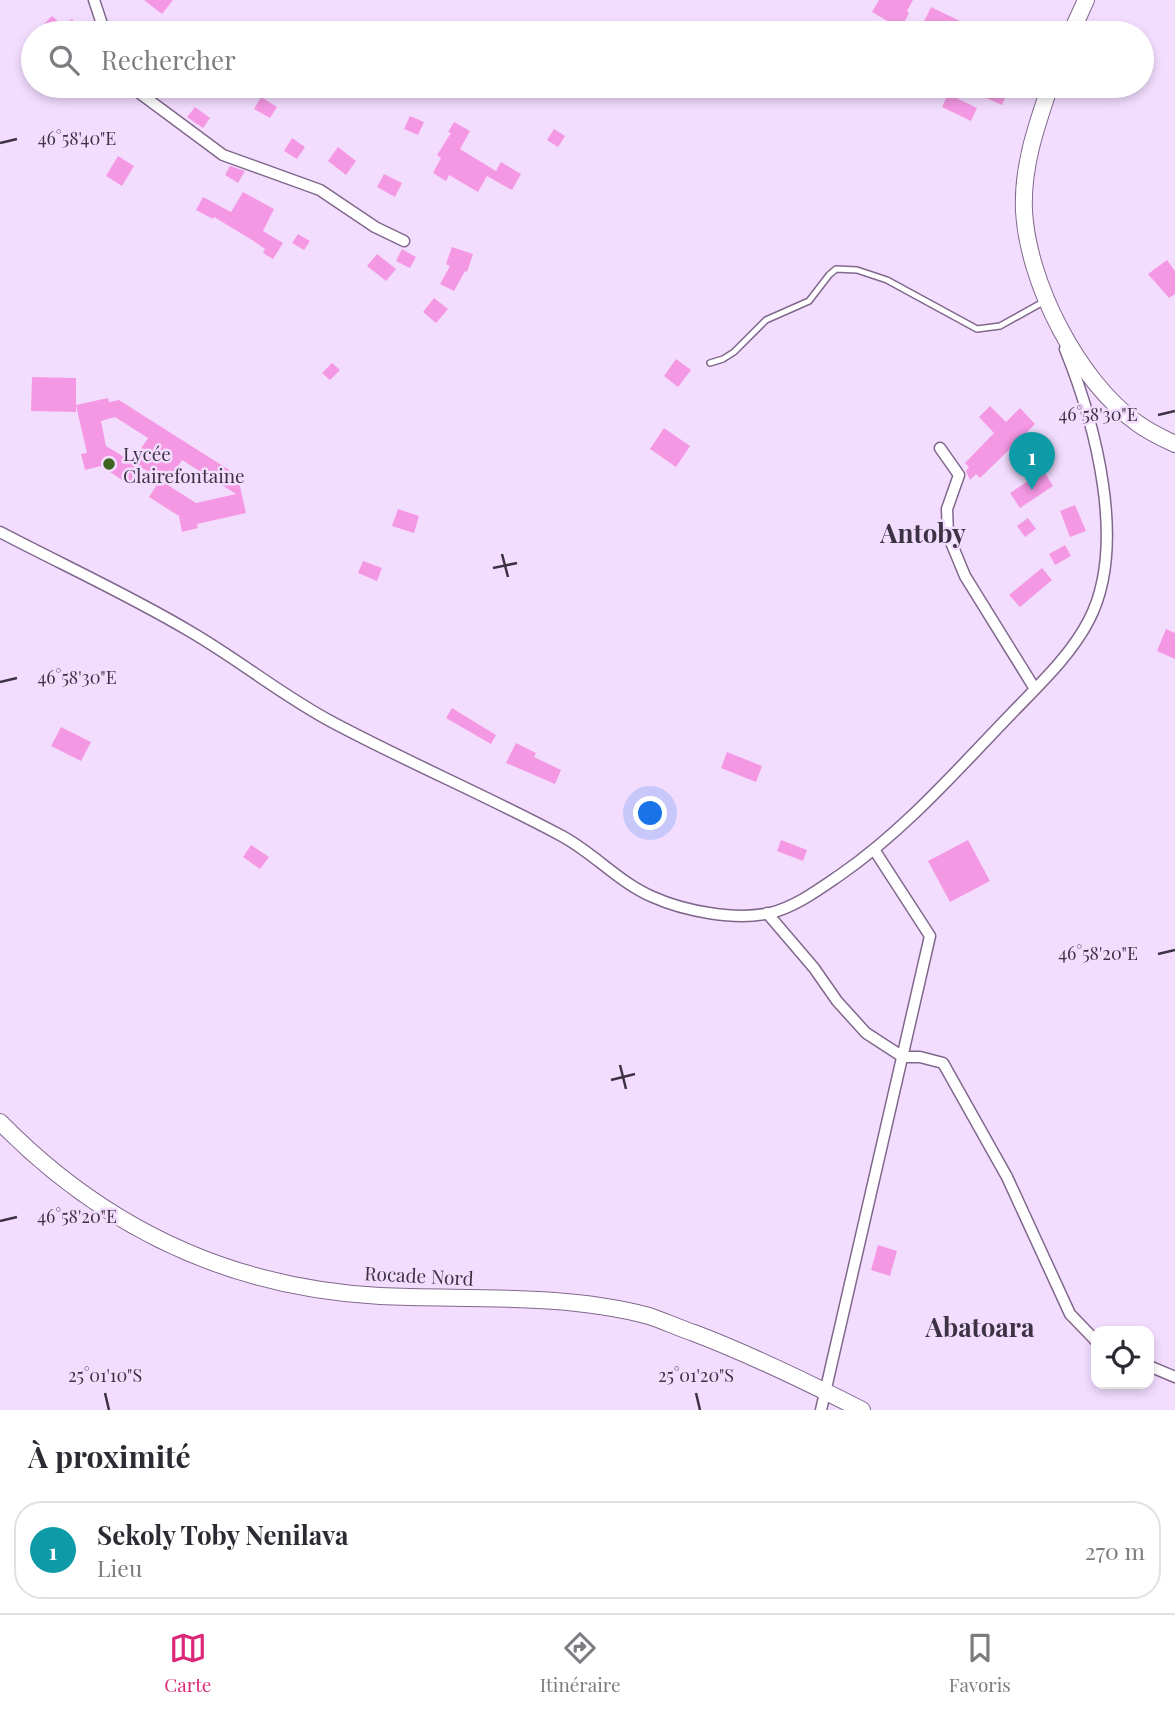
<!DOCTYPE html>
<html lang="fr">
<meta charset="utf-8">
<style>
:root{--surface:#fff;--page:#f7f7f7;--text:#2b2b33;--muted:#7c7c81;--line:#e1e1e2;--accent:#db2777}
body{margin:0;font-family:"Playfair Display",serif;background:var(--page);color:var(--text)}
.controls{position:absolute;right:21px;bottom:21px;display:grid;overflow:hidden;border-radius:14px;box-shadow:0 4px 10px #0003}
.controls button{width:63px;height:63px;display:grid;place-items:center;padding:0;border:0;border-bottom:2px solid var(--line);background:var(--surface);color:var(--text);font:35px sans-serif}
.you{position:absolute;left:651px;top:814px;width:24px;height:24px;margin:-18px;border:5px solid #fff;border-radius:50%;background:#1a73e8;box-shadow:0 0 0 10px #1a73e833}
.badge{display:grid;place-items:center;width:46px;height:46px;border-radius:50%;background:var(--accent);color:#fff;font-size:23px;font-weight:700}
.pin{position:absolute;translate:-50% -58px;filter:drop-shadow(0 2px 4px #0008)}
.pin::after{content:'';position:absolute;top:37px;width:24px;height:21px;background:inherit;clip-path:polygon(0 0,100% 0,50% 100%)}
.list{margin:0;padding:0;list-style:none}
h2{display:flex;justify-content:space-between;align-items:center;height:91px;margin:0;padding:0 28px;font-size:30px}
h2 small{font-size:23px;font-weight:400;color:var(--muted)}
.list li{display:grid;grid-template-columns:46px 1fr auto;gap:21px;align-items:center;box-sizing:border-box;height:98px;margin:0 14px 14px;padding:0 14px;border:2px solid var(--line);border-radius:28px}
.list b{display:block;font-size:26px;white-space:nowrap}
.list p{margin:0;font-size:23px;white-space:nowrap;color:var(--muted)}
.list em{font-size:23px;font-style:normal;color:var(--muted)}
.icon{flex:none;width:38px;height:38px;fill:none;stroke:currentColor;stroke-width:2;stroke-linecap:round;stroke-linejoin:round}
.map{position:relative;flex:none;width:1175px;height:1410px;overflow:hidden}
.search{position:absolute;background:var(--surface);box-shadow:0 4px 10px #0003;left:21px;right:21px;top:21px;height:77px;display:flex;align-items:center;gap:18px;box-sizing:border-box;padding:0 24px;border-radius:38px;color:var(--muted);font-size:26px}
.sheet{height:203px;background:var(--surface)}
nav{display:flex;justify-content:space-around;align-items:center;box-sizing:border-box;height:98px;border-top:2px solid var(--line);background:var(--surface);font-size:19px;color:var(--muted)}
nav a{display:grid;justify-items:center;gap:4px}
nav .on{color:var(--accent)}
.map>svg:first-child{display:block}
</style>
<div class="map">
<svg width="1175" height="1410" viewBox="0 0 1175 1410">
<rect width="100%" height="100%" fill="#f3ddff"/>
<path fill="#f598e4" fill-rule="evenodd" d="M 144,0 L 173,0 L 162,14 Z
M 879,0 L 913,0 L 907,11 L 909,13 L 901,29 L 872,12 Z
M 931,7 L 964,23 L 959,33 L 931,33 L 921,28 Z
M 52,16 L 63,26 L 72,19 L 83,33 L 40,33 L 47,27 L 44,24 Z
M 980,86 L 1010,86 L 1002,105 L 977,94 Z
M 948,94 L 977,108 L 971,121 L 942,107 Z
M 261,97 L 277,107 L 270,118 L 254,109 Z
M 195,107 L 210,118 L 203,128 L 187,117 Z
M 410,116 L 424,122 L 418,135 L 404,129 Z
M 454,122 L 470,131 L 460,149 L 496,171 L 501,162 L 521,174 L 512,190 L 487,176 L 478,192 L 449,175 L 446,181 L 433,173 L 441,158 L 437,155 L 451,133 L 448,132 Z
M 554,129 L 565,136 L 558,147 L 547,140 Z
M 292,138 L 305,147 L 297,159 L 284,151 Z
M 338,147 L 356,161 L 346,175 L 328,161 Z
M 118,156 L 134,166 L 122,186 L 106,176 Z
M 230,166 L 245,171 L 238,183 L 225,175 Z
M 384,174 L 402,183 L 395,197 L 377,187 Z
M 243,192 L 274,209 L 263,231 L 283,243 L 273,259 L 263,253 L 265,249 L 252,240 L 214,217 L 213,219 L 196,210 L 203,197 L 231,212 Z
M 298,234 L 310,241 L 304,250 L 292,243 Z
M 452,247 L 473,254 L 467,272 L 465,271 L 454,291 L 440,284 L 450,266 L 446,264 Z
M 402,249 L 416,257 L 410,268 L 396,261 Z
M 377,254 L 396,269 L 386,281 L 367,266 Z
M 1167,260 L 1175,271 L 1175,294 L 1169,298 L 1148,274 Z
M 434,298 L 448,309 L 436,323 L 423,312 Z
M 676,359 L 691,370 L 678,387 L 664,376 Z
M 332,363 L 340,370 L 330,380 L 322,373 Z
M 32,377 L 76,378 L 76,412 L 31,411 Z
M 108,398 L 109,402 L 119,400 L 234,473 L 236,482 L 239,482 L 246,513 L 197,524 L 198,528 L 182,532 L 179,516 L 149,497 L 160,480 L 196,503 L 236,494 L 182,460 L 167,484 L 142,468 L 131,486 L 101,466 L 85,470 L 81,454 L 87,453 L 76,405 ZM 115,417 L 148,438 L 132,462 L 106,446 L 101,421 Z
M 990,406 L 1006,422 L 1020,408 L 1035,424 L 1021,438 L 1036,453 L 1025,464 L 1010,449 L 980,478 L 976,474 L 970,480 L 966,471 L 969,467 L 965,463 L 994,433 L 979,417 Z
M 664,428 L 690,446 L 676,467 L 650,449 Z
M 1044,471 L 1053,486 L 1020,508 L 1010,493 Z
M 1075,505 L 1086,531 L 1070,537 L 1060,511 Z
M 398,509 L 419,516 L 414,533 L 392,526 Z
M 1028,518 L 1036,529 L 1025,537 L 1017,526 Z
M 1065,545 L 1071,556 L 1055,565 L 1049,554 Z
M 363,561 L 382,568 L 377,581 L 358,573 Z
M 1042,568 L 1052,580 L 1020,607 L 1009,595 Z
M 1166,629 L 1175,633 L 1175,659 L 1157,651 Z
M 452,708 L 496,735 L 491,744 L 446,718 Z
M 61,727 L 91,742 L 81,761 L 51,746 Z
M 516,743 L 536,753 L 534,757 L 561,770 L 555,784 L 506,763 Z
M 727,752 L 762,766 L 756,782 L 721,768 Z
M 781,840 L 807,850 L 803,861 L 777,851 Z
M 968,840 L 990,881 L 950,902 L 928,861 Z
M 251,845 L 269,857 L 260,869 L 243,857 Z
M 878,1245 L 897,1251 L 890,1276 L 871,1270 Z"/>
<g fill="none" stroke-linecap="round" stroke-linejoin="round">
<defs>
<path id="service" d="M 710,363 L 723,359 L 734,352 L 766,320 L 809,301 L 829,275 L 836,269 L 857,270 L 887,280 L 977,329 L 1000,326 L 1045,301"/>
<path id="minor" d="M 94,0 L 105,33
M 130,86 L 223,155 L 320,190 L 375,227 L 404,241
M 940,448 L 959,475 L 947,509 L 948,535 L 965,576 L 1035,689
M 0,532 C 63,565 129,595 191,632 C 239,660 283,696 332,722 C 407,762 485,795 560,835 C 593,852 618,882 653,897 C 684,911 736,921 770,913 C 795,907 818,890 840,875 C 905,830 958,769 1013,712 C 1040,684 1071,655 1089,620 C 1128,545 1095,423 1065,349
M 767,913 L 814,968 L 837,1001 L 866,1033 L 903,1057 L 920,1057 L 943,1063 L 1007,1177 L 1070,1314 L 1096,1341
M 1149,1366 L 1175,1377
M 821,1410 L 930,936 L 875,851"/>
<path id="secondary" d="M 1071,33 L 1086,0
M 1050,86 C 1036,127 1022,167 1024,211 C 1028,283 1078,381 1137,423 C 1149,432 1162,438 1175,444
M 0,1122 C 104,1228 231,1288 380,1296 C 469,1300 563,1293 649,1316 C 664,1321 679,1328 694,1333 C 752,1355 807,1382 862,1410"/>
</defs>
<use href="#service" stroke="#80688d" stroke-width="8"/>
<use href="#minor" stroke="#80688d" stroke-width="13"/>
<use href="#secondary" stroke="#80688d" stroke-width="18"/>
<use href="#service" stroke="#fff" stroke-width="5"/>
<use href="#minor" stroke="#fff" stroke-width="10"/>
<use href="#secondary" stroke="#fff" stroke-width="16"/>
</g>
<path fill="none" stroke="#3d3243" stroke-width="2.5" d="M 0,143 L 17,139M 1158,415 L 1175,411M 502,554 L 508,577M 493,568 L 517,563M 0,682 L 17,678M 1158,954 L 1175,950M 620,1065 L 626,1089M 611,1080 L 635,1074M 0,1221 L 17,1217M 105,1393 L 109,1410M 696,1393 L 700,1410"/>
<circle fill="#3e651f" stroke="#f3ddff" stroke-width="2.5" cx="109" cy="464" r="7"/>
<g text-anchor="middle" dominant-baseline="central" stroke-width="5" stroke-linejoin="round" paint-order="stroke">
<g font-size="19" fill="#3d3243" stroke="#f3ddff" text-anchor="start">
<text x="123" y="453">Lycée<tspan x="123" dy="22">Clairefontaine</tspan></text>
</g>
<g font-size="19" fill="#3d3243" stroke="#f3ddff">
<text transform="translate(419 1275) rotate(3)">Rocade Nord</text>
</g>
<g font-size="26" font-weight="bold" fill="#3d3243" stroke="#f3ddff">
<text x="923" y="532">Antoby</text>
<text x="980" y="1326">Abatoara</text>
</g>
</g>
<g font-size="18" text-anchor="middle" fill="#3d3243" stroke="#f3ddff" stroke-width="5" stroke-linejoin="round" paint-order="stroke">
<text x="77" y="145">46°58'40"E</text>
<text x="1098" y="421">46°58'30"E</text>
<text x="77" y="684">46°58'30"E</text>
<text x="1098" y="960">46°58'20"E</text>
<text x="77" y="1223">46°58'20"E</text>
<text x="105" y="1382">25°01'10"S</text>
<text x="696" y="1382">25°01'20"S</text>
</g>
</svg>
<div class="controls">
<button><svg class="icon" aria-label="locate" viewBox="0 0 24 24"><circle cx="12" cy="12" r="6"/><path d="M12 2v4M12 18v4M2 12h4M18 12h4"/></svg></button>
</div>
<div class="you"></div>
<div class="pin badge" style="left:1032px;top:490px;background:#0f9aa8">1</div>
<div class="search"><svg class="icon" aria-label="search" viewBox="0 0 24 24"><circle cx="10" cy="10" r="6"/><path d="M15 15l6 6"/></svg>Rechercher</div>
</div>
<section class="sheet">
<h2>À proximité<small></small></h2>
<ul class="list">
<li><span class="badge" style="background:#0f9aa8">1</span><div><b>Sekoly Toby Nenilava</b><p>Lieu</p></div><em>270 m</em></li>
</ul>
</section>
<nav>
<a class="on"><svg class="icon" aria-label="map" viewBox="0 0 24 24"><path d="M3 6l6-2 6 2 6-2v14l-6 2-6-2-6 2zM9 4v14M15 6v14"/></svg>Carte</a>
<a><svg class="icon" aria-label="directions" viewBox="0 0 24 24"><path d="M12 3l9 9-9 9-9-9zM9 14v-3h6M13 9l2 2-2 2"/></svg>Itinéraire</a>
<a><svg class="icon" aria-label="saved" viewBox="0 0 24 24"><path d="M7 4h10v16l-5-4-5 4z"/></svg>Favoris</a>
</nav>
